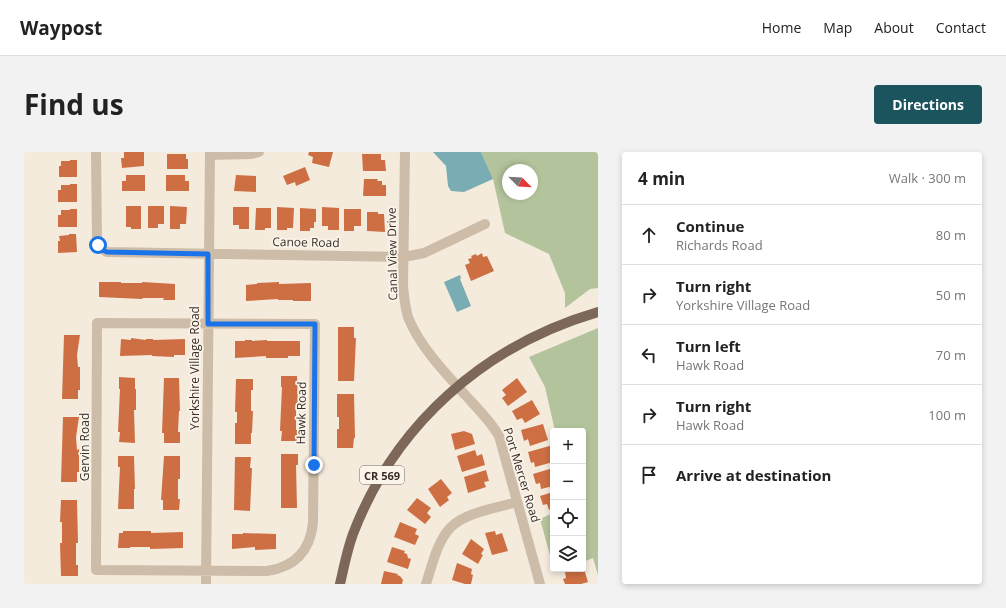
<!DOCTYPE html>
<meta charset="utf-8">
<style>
:root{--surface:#fff;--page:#f2f2f2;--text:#222;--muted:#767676;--line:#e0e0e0;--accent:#1b545d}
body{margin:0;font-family:"Open Sans",sans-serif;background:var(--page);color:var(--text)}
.controls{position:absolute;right:12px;bottom:12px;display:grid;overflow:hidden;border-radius:4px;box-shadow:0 2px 6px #0003}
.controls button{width:36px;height:36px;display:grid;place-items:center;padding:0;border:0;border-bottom:1px solid var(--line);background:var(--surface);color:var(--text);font:20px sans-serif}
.compass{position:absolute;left:478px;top:12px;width:36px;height:36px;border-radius:50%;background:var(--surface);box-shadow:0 2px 6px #0003;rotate:114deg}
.stop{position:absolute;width:12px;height:12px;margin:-9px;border:3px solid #1a73e8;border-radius:50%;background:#fff}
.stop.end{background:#1a73e8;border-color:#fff;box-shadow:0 1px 4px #0008}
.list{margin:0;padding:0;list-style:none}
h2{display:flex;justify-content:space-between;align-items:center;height:52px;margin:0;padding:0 16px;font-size:17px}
h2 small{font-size:13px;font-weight:400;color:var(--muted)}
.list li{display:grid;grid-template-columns:26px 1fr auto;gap:12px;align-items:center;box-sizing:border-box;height:60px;padding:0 16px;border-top:1px solid var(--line)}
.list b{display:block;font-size:15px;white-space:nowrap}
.list p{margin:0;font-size:13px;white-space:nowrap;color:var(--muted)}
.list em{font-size:13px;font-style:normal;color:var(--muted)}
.icon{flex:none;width:22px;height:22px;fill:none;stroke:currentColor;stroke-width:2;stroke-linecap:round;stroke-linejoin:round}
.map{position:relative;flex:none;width:574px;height:432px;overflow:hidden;border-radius:4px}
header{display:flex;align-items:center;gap:24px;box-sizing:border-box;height:56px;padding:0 20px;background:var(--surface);border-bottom:1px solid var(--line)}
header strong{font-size:19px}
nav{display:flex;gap:22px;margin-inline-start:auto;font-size:14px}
.intro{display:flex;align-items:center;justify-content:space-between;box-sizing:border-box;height:96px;padding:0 24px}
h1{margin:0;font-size:28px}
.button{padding:10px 18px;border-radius:4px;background:var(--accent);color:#fff;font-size:14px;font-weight:700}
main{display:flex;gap:24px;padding:0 24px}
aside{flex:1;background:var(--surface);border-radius:4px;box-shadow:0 2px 6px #0003}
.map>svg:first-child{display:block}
</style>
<header>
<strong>Waypost</strong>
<nav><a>Home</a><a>Map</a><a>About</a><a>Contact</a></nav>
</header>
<div class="intro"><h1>Find us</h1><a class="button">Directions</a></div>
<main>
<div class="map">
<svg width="574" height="432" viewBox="0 0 574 432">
<rect width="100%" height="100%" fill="#f4ebdd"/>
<path fill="#b3c49c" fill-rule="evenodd" d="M 457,0 L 574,0 L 574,136 L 566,137 L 541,156 L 541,141 L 525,102 L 481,81 L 469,27 ZM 484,18 L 508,18 L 508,42 L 484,42 Z
M 574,176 L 574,423 L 569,406 L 559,410 L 559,279 L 531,279 L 521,235 L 505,205 Z
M 529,361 L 529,414 L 516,367 Z"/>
<path fill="#7aacb3" d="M 409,0 L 457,0 L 469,27 L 440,40 L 427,39 L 424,34 L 422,14 Z
M 436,123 L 437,126 L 436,127 L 447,154 L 433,160 L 420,130 Z"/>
<path fill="#cd6f42" d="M 100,0 L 120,0 L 120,14 L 98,16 L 97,6 L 100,6 Z
M 285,0 L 309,0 L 305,15 L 288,11 L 289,5 L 284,3 Z
M 143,2 L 162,2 L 162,7 L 164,7 L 164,17 L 143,17 Z
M 338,2 L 357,2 L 357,8 L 361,8 L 362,19 L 339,19 Z
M 46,8 L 53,8 L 53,25 L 35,25 L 35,14 L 37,14 L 37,9 L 46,9 Z
M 281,15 L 286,28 L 272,34 L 271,30 L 263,33 L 259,24 Z
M 102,23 L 121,23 L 121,39 L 98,39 L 98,29 L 102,29 Z
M 142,23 L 161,23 L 161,29 L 165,29 L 165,39 L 142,39 Z
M 212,23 L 232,24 L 232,40 L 210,39 Z
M 340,27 L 354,27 L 353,29 L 358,29 L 358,33 L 362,33 L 362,44 L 339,44 Z
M 46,32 L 53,32 L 53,50 L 34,50 L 34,38 L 37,38 L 37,33 L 46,33 Z
M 102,54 L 117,54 L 117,77 L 107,77 L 107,75 L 102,75 Z
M 124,54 L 140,54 L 140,72 L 134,72 L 134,76 L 124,76 Z
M 146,54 L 163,55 L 162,72 L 156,72 L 156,77 L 146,77 Z
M 209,55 L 225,55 L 225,77 L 215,77 L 215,73 L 209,73 Z
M 253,55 L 270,56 L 269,76 L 263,76 L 263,78 L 253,78 Z
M 298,55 L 315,56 L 315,78 L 304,78 L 304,74 L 298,74 Z
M 232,56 L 247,56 L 247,76 L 241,76 L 241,78 L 231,78 Z
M 276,56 L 292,57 L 292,70 L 290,70 L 290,76 L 286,76 L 286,79 L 276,79 Z
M 46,57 L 53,57 L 53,75 L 34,75 L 34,63 L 37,63 L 37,58 L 46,58 Z
M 320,57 L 337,57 L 337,74 L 330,74 L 330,79 L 320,79 Z
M 343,60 L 354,60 L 354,62 L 360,62 L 361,80 L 343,79 Z
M 45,82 L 52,82 L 53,100 L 34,101 L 34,89 L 36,89 L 35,84 L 45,83 Z
M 458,101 L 459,105 L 463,104 L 470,119 L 447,129 L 441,113 L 446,111 L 444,107 L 448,106 L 447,104 L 452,102 L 453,104 Z
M 75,130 L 97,130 L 97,131 L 118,131 L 118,130 L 151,132 L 151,148 L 139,148 L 140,146 L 119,146 L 118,147 L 75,145 Z
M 255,130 L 255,132 L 287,131 L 287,149 L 269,149 L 269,148 L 254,148 L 254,147 L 222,149 L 222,133 L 233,132 L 233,131 Z
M 314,175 L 330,175 L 330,186 L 332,186 L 330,229 L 314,229 Z
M 40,183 L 56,183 L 53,203 L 54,215 L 56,215 L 56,238 L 54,238 L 54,247 L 38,247 Z
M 107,186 L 122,188 L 122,187 L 129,187 L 129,188 L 161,187 L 161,203 L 150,203 L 150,205 L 128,204 L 128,203 L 96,204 L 97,187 L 107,188 Z
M 221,188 L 228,188 L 228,189 L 243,188 L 243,189 L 276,189 L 276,204 L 264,204 L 264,206 L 242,206 L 242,204 L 211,206 L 211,189 L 221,189 Z
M 257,224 L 273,224 L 274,258 L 272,258 L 272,278 L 274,278 L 273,289 L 257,289 L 258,279 L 256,279 L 258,235 L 257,235 Z
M 95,225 L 111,226 L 111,237 L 112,237 L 112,258 L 110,258 L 111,291 L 95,290 L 96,280 L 94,280 L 96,237 L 95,237 Z
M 140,226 L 155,226 L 156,259 L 155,259 L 154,280 L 156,280 L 156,291 L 140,291 L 140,281 L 138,281 Z
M 493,226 L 503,240 L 484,254 L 478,246 L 482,243 L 478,238 Z
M 212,227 L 229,227 L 229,238 L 227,238 L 227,259 L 229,259 L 228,281 L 227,281 L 227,292 L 211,292 L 211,271 L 213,271 L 213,260 L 211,260 Z
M 313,242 L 330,242 L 331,286 L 330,286 L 329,296 L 313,296 L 313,277 L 315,277 L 315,265 L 313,265 Z
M 508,248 L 516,262 L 501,271 L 498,266 L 493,268 L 488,259 Z
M 39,265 L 55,265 L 52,285 L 53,298 L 55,297 L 55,320 L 53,320 L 53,330 L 37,330 Z
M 519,272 L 524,288 L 506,294 L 504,287 L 500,289 L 497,278 Z
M 440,279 L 448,282 L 451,292 L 431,298 L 427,282 Z
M 529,293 L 529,310 L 511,315 L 510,310 L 507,311 L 504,300 Z
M 451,298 L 453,304 L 458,302 L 461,313 L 438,320 L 433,304 Z
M 257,302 L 274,302 L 274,313 L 272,313 L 273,356 L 257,356 Z
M 94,304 L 110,304 L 111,337 L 110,337 L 110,357 L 94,357 L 96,315 L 94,315 Z
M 140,304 L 156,304 L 156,327 L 154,327 L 154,347 L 156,347 L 155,358 L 139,358 L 139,348 L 137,348 Z
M 211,305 L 227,305 L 226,316 L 228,316 L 226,359 L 210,358 Z
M 529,316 L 529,334 L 517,337 L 516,331 L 512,332 L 509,322 Z
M 462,318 L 465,329 L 460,330 L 462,335 L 444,341 L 440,325 Z
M 417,327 L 428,341 L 423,345 L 425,348 L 416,355 L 404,337 Z
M 529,340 L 529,357 L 525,358 L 523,352 L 519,353 L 516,344 Z
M 393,346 L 407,356 L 403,361 L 407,365 L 401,372 L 383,358 Z
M 37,348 L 53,348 L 54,391 L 52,391 L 52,413 L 54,413 L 54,424 L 37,424 L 36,391 L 38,391 L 38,370 L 36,370 Z
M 376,370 L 393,377 L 391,382 L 395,384 L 391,393 L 370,385 Z
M 99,379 L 127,379 L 127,381 L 159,380 L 159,396 L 126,397 L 126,395 L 106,395 L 106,396 L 94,396 L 95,381 L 99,381 Z
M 471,379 L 472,383 L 478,381 L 484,399 L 468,403 L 461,381 Z
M 219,381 L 252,382 L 252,397 L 231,398 L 231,395 L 208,397 L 208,382 L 219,382 Z
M 447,387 L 460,397 L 457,402 L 459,403 L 454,412 L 438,402 Z
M 368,395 L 381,399 L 380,401 L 383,402 L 384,406 L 387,407 L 384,417 L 363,410 Z
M 433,411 L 448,417 L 447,422 L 449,423 L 447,432 L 441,432 L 428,428 Z
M 550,417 L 560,417 L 564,430 L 557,432 L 541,432 L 539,427 L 542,426 L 541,420 Z
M 360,419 L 374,422 L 373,423 L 376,424 L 379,428 L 378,432 L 357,432 Z"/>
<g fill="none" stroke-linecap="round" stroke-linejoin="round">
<path stroke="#cdbca8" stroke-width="10" d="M 72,0 L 73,87 C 75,94 77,97 83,100 L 380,105 L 400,101 L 461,72
M 381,0 L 379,134 C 380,145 381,155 384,165 C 395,194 423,223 444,246 C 455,258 467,270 475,284 L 516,432
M 186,3 L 227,2 L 235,0
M 73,171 L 291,172 L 289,371 C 286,399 271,415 243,419 L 72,418 Z
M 182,432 L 186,0
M 402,432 C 408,414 413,389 427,375 C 442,360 473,356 493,350"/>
<path stroke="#7c6759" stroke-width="10" d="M 316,432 C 320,415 323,398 329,382 C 371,272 461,193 574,160"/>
</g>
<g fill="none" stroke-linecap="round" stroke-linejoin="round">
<path stroke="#1a73e8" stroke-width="5" d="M 74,93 L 78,98 L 83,100 L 184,102 L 184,172 L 291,172 L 290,313"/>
</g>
<g text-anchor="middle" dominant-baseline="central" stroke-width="3.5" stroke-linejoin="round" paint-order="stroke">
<rect fill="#fbf4ea" stroke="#736a62" stroke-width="1" x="336" y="314" width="44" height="18" rx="3"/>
<g font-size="11" font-weight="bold" fill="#392f28">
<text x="358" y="323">CR 569</text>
</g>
<g font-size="12" fill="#392f28" stroke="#fbf4ea">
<text transform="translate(282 90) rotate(1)">Canoe Road</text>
<text transform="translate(368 102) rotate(-91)">Canal View Drive</text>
<text transform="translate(170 216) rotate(-90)">Yorkshire Village Road</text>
<text transform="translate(277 261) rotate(-89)">Hawk Road</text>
<text transform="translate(60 295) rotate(-90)">Gervin Road</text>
<text transform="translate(498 323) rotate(73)">Port Mercer Road</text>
</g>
</g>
</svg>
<div class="controls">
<button>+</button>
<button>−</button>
<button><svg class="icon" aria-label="locate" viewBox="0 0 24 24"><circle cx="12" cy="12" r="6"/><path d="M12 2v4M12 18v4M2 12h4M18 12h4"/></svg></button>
<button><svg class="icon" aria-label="layers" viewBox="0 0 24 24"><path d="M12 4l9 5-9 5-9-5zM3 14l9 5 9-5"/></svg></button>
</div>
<svg class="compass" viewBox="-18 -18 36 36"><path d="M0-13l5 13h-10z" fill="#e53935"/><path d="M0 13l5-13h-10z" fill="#767676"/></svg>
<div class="stop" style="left:74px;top:93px"></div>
<div class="stop end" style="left:290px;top:313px"></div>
</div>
<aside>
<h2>4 min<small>Walk · 300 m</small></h2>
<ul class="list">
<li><svg class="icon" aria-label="ahead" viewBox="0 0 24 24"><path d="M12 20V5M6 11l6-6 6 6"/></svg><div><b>Continue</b><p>Richards Road</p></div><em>80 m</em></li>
<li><svg class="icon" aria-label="right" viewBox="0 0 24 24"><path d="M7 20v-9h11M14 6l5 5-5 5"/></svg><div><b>Turn right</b><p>Yorkshire Village Road</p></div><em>50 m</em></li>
<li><svg class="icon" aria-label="left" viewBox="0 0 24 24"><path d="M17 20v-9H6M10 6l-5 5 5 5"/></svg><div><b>Turn left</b><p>Hawk Road</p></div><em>70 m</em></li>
<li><svg class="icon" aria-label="right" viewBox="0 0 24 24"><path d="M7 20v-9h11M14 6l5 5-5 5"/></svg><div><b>Turn right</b><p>Hawk Road</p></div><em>100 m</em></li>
<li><svg class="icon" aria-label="arrive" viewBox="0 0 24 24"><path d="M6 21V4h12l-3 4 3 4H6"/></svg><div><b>Arrive at destination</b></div></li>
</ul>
</aside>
</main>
